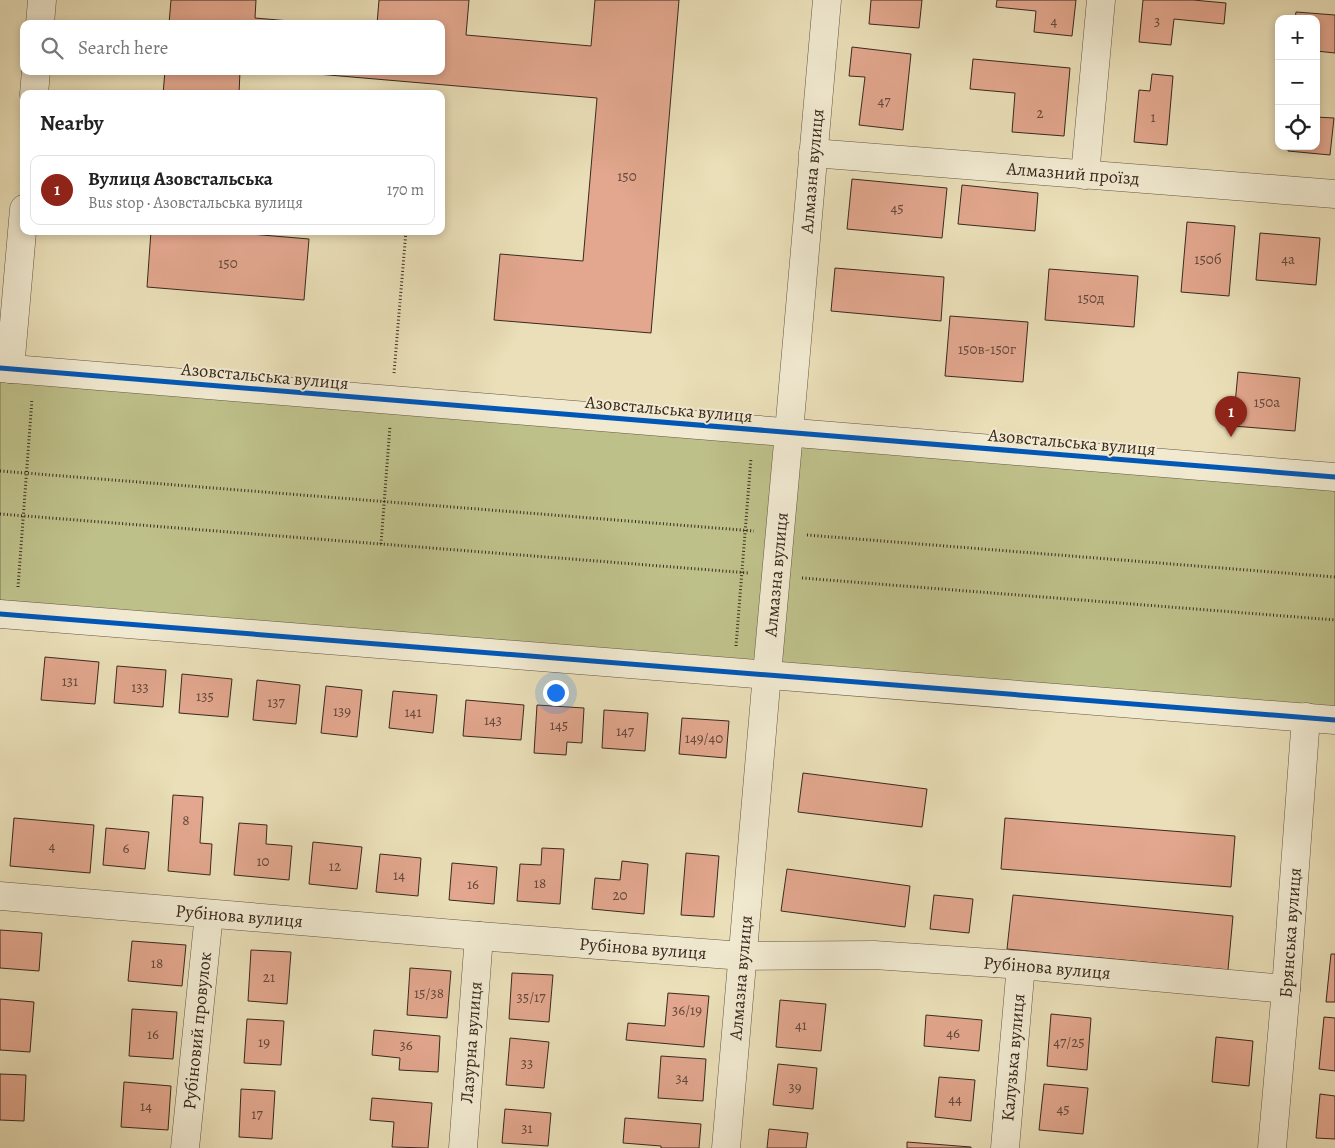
<!DOCTYPE html>
<meta charset="utf-8">
<style>
:root{--surface:#fff;--page:#f6f6f6;--text:#222;--muted:#767676;--line:#e0e0e0;--accent:#8f2418}
body{margin:0;font-family:Alegreya,serif;background:var(--page);color:var(--text)}
.controls{position:absolute;right:15px;top:15px;display:grid;overflow:hidden;border-radius:10px;box-shadow:0 2px 8px #0003}
.controls button{width:45px;height:45px;display:grid;place-items:center;padding:0;border:0;border-bottom:1px solid var(--line);background:var(--surface);color:var(--text);font:25px sans-serif}
.you{position:absolute;left:555px;top:692px;width:18px;height:18px;margin:-12px;border:4px solid #fff;border-radius:50%;background:#1a73e8;box-shadow:0 0 0 8px #1a73e833}
.badge{display:grid;place-items:center;width:32px;height:32px;border-radius:50%;background:var(--accent);color:#fff;font-size:16px;font-weight:700}
.pin{position:absolute;translate:-50% -41px;filter:drop-shadow(0 1px 2px #0008)}
.pin::after{content:'';position:absolute;top:26px;width:18px;height:15px;background:inherit;clip-path:polygon(0 0,100% 0,50% 100%)}
.list{margin:0;padding:0;list-style:none}
h2{display:flex;justify-content:space-between;align-items:center;height:65px;margin:0;padding:0 20px;font-size:21px}
h2 small{font-size:16px;font-weight:400;color:var(--muted)}
.list li{display:grid;grid-template-columns:32px 1fr auto;gap:15px;align-items:center;box-sizing:border-box;height:70px;margin:0 10px 10px;padding:0 10px;border:1px solid var(--line);border-radius:10px}
.list b{display:block;font-size:19px;white-space:nowrap}
.list p{margin:0;font-size:16px;white-space:nowrap;color:var(--muted)}
.list em{font-size:16px;font-style:normal;color:var(--muted)}
.icon{flex:none;width:28px;height:28px;fill:none;stroke:currentColor;stroke-width:2;stroke-linecap:round;stroke-linejoin:round}
.map{position:relative;flex:none;width:1335px;height:1148px;overflow:hidden}
.search{position:absolute;background:var(--surface);box-shadow:0 2px 8px #0003;left:20px;top:20px;width:425px;height:55px;display:flex;align-items:center;gap:12px;box-sizing:border-box;padding:0 18px;border-radius:10px;color:var(--muted);font-size:19px}
.panel{position:absolute;background:var(--surface);box-shadow:0 2px 8px #0003;left:20px;top:90px;width:425px;height:145px;border-radius:10px}
.map>svg:first-child{display:block}
</style>
<div class="map">
<svg width="1335" height="1148" viewBox="0 0 1335 1148">
<rect width="100%" height="100%" fill="#eadfb8"/>
<filter id="stains"><feTurbulence type="fractalNoise" baseFrequency=".004" numOctaves="4"/><feColorMatrix values="0 0 0 0 .2 0 0 0 0 .09 0 0 0 0 .02 0 0 0 .5 -.17"/></filter>
<radialGradient id="worn" r=".72"><stop offset=".6" stop-color="#630" stop-opacity="0"/><stop offset="1" stop-color="#630" stop-opacity=".3"/></radialGradient>
<path fill="#bec08a" stroke="#7c7454" d="M 0,375 L 1335,484 L 1335,711 L 0,606 Z"/>
<path fill="#e2a78e" stroke="#39291f" d="M 171,0 L 256,0 L 255,18 L 324,24 L 169,24 Z
M 379,0 L 469,0 L 466,35 L 591,46 L 595,0 L 679,0 L 651,333 L 494,320 L 500,254 L 583,261 L 597,98 L 282,71 L 441,71 L 441,24 L 377,24 Z
M 871,0 L 922,0 L 919,28 L 869,24 Z
M 997,0 L 1076,0 L 1072,36 L 1034,32 L 1036,11 L 996,7 Z
M 1143,0 L 1193,0 L 1226,3 L 1224,24 L 1174,19 L 1171,45 L 1139,42 Z
M 1296,12 L 1335,15 L 1335,53 L 1316,51 L 1316,19 L 1295,19 Z
M 852,47 L 911,54 L 903,130 L 859,125 L 865,77 L 849,76 Z
M 973,59 L 1070,68 L 1064,136 L 1012,132 L 1015,93 L 970,89 Z
M 165,71 L 240,71 L 239,94 L 163,94 Z
M 1152,74 L 1173,76 L 1167,145 L 1134,142 L 1139,90 L 1150,91 Z
M 1316,117 L 1334,118 L 1330,155 L 1288,151 L 1288,146 L 1316,146 Z
M 852,179 L 947,188 L 942,238 L 847,229 Z
M 962,185 L 1038,193 L 1035,231 L 958,224 Z
M 1187,222 L 1235,226 L 1229,296 L 1181,292 Z
M 151,231 L 227,231 L 227,232 L 309,239 L 304,300 L 147,287 Z
M 1260,233 L 1320,238 L 1316,285 L 1256,280 Z
M 835,268 L 944,277 L 941,321 L 831,311 Z
M 1049,269 L 1138,276 L 1134,327 L 1045,320 Z
M 950,316 L 1028,322 L 1023,382 L 945,376 Z
M 1238,372 L 1300,378 L 1295,431 L 1233,426 Z
M 45,657 L 99,662 L 95,704 L 41,700 Z
M 117,666 L 166,670 L 163,707 L 114,703 Z
M 182,674 L 232,679 L 228,717 L 179,713 Z
M 257,680 L 300,685 L 296,724 L 253,720 Z
M 326,686 L 362,690 L 357,737 L 321,733 Z
M 393,691 L 437,695 L 433,733 L 389,728 Z
M 466,700 L 524,705 L 521,740 L 463,736 Z
M 537,705 L 584,708 L 582,743 L 567,742 L 566,755 L 534,753 Z
M 604,710 L 648,713 L 645,751 L 602,748 Z
M 682,718 L 729,721 L 726,758 L 679,754 Z
M 803,773 L 927,789 L 922,827 L 798,812 Z
M 173,795 L 203,797 L 200,843 L 212,844 L 210,875 L 168,871 Z
M 14,818 L 94,825 L 90,873 L 10,866 Z
M 1005,818 L 1235,836 L 1231,887 L 1001,869 Z
M 239,823 L 267,825 L 266,844 L 292,846 L 289,880 L 234,875 Z
M 106,828 L 149,832 L 145,869 L 103,865 Z
M 313,842 L 362,847 L 357,889 L 309,884 Z
M 542,848 L 564,849 L 560,904 L 517,901 L 520,864 L 541,865 Z
M 686,853 L 719,856 L 714,917 L 681,915 Z
M 380,854 L 421,858 L 418,896 L 376,892 Z
M 622,861 L 648,864 L 644,914 L 592,909 L 595,878 L 620,880 Z
M 452,863 L 497,867 L 494,904 L 449,900 Z
M 787,869 L 910,886 L 905,927 L 781,911 Z
M 934,895 L 973,899 L 969,933 L 930,929 Z
M 1013,895 L 1233,916 L 1228,970 L 1007,949 Z
M 0,930 L 42,933 L 39,971 L 0,968 Z
M 132,941 L 186,945 L 182,986 L 128,981 Z
M 251,950 L 291,952 L 287,1004 L 248,1001 Z
M 1331,954 L 1335,954 L 1335,1002 L 1326,1002 Z
M 410,968 L 451,971 L 447,1018 L 407,1015 Z
M 512,973 L 553,975 L 549,1022 L 509,1019 Z
M 668,993 L 709,996 L 704,1047 L 626,1040 L 628,1023 L 665,1026 Z
M 0,999 L 34,1002 L 30,1052 L 0,1050 Z
M 780,1000 L 826,1004 L 821,1051 L 776,1047 Z
M 132,1009 L 177,1012 L 173,1059 L 129,1056 Z
M 1051,1014 L 1091,1018 L 1087,1070 L 1047,1066 Z
M 926,1015 L 982,1020 L 979,1051 L 924,1046 Z
M 1324,1017 L 1335,1018 L 1335,1071 L 1319,1069 Z
M 247,1019 L 284,1021 L 281,1065 L 244,1063 Z
M 374,1030 L 440,1036 L 438,1072 L 399,1070 L 400,1058 L 372,1055 Z
M 1216,1037 L 1253,1041 L 1249,1086 L 1212,1082 Z
M 510,1038 L 549,1042 L 544,1088 L 506,1085 Z
M 661,1056 L 706,1059 L 703,1101 L 658,1098 Z
M 778,1064 L 817,1068 L 813,1109 L 773,1105 Z
M 0,1074 L 26,1075 L 24,1121 L 0,1120 Z
M 939,1077 L 975,1080 L 971,1121 L 935,1117 Z
M 124,1082 L 171,1086 L 168,1130 L 121,1127 Z
M 1044,1084 L 1088,1088 L 1083,1134 L 1039,1130 Z
M 241,1089 L 275,1091 L 272,1139 L 239,1137 Z
M 1320,1094 L 1335,1096 L 1335,1139 L 1316,1138 Z
M 372,1098 L 432,1103 L 428,1148 L 392,1147 L 394,1122 L 370,1120 Z
M 505,1109 L 551,1113 L 548,1146 L 502,1143 Z
M 625,1118 L 701,1124 L 699,1148 L 661,1148 L 661,1146 L 623,1143 Z
M 769,1129 L 808,1133 L 806,1148 L 767,1148 Z
M 907,1142 L 971,1147 L 971,1148 L 907,1148 Z"/>
<g fill="none" stroke-linecap="round" stroke-linejoin="round">
<defs>
<g id="minor">
<path d="M 40,24 L 42,0"/>
<path d="M 34,94 L 36,71"/>
<path id="s1" d="M 813,153 L 1335,194"/>
<path d="M 1085,175 L 1101,0"/>
<path d="M 10,369 L 24,209"/>
<path id="s2" d="M 789,432 L 827,0"/>
<path id="s3" d="M 0,896 L 479,936 L 743,956 L 874,955 L 1021,965 L 1286,989"/>
<path id="s4" d="M 185,1148 L 209,914"/>
<path id="s5" d="M 463,1148 L 479,936"/>
<path id="s6" d="M 726,1148 L 767,674"/>
<path id="s7" d="M 1005,1148 L 1021,965"/>
<path id="s8" d="M 1272,1148 L 1286,989 L 1306,717"/>
</g>
<g id="tertiary">
<path d="M 0,368 L 1335,477"/>
<path d="M 0,614 L 1335,720"/>
<path id="s9" d="M 767,674 L 789,432"/>
</g>
</defs>
<use href="#minor" stroke="#655645" stroke-width="29"/>
<use href="#tertiary" stroke="#655645" stroke-width="29"/>
<path stroke="#39291f" stroke-width="3" stroke-dasharray="1 2.5" stroke-linecap="butt" d="M 394,373 L 406,231
M 0,471 L 754,531
M 0,514 L 749,573
M 807,535 L 1335,577
M 381,544 L 390,426
M 802,578 L 1335,620
M 18,587 L 32,399
M 736,646 L 751,458"/>
<use href="#minor" stroke="#f1ead1" stroke-width="28"/>
<use href="#tertiary" stroke="#f1ead1" stroke-width="28"/>
<defs>
<path id="cycleway" d="M 0,368 L 1335,477
M 0,614 L 1335,720"/>
</defs>
<use href="#cycleway" stroke="#f1ead1" stroke-width="8"/>
<use href="#cycleway" stroke="#0057b8" stroke-width="5"/>
</g>
<g text-anchor="middle" dominant-baseline="central" stroke-width="4" stroke-linejoin="round" paint-order="stroke">
<g font-size="15" fill="#63483b">
<text x="1054" y="21">4</text>
<text x="1157" y="21">3</text>
<text x="884" y="101">47</text>
<text x="1040" y="113">2</text>
<text x="1153" y="117">1</text>
<text x="627" y="176">150</text>
<text x="897" y="208">45</text>
<text x="1208" y="259">150б</text>
<text x="1288" y="259">4а</text>
<text x="228" y="263">150</text>
<text x="1091" y="298">150д</text>
<text x="987" y="349">150в-150г</text>
<text x="1267" y="402">150а</text>
<text x="70" y="681">131</text>
<text x="140" y="687">133</text>
<text x="205" y="696">135</text>
<text x="276" y="702">137</text>
<text x="342" y="711">139</text>
<text x="413" y="712">141</text>
<text x="493" y="720">143</text>
<text x="559" y="725">145</text>
<text x="625" y="731">147</text>
<text x="704" y="738">149/40</text>
<text x="186" y="820">8</text>
<text x="52" y="846">4</text>
<text x="126" y="848">6</text>
<text x="263" y="861">10</text>
<text x="335" y="866">12</text>
<text x="399" y="875">14</text>
<text x="540" y="883">18</text>
<text x="473" y="884">16</text>
<text x="620" y="895">20</text>
<text x="157" y="963">18</text>
<text x="269" y="977">21</text>
<text x="429" y="993">15/38</text>
<text x="531" y="997">35/17</text>
<text x="687" y="1010">36/19</text>
<text x="801" y="1025">41</text>
<text x="953" y="1033">46</text>
<text x="153" y="1034">16</text>
<text x="264" y="1042">19</text>
<text x="1069" y="1042">47/25</text>
<text x="406" y="1045">36</text>
<text x="527" y="1063">33</text>
<text x="682" y="1078">34</text>
<text x="795" y="1087">39</text>
<text x="955" y="1099">44</text>
<text x="146" y="1106">14</text>
<text x="1063" y="1109">45</text>
<text x="257" y="1114">17</text>
<text x="527" y="1128">31</text>
</g>
<g font-size="18" fill="#39291f" stroke="#f1ead1">
<text stroke="none"><textPath href="#s2" startOffset="262">Алмазна вулиця</textPath></text>
<text stroke="none"><textPath href="#s1" startOffset="261">Алмазний проїзд</textPath></text>
<text transform="translate(265 376) rotate(5)">Азовстальська вулиця</text>
<text transform="translate(669 409) rotate(5)">Азовстальська вулиця</text>
<text transform="translate(1072 442) rotate(5)">Азовстальська вулиця</text>
<text stroke="none"><textPath href="#s9" startOffset="100">Алмазна вулиця</textPath></text>
<text stroke="none"><textPath href="#s3" startOffset="240">Рубінова вулиця</textPath></text>
<text stroke="none"><textPath href="#s8" startOffset="216">Брянська вулиця</textPath></text>
<text stroke="none"><textPath href="#s3" startOffset="645">Рубінова вулиця</textPath></text>
<text stroke="none"><textPath href="#s3" startOffset="1050">Рубінова вулиця</textPath></text>
<text stroke="none"><textPath href="#s6" startOffset="171">Алмазна вулиця</textPath></text>
<text stroke="none"><textPath href="#s4" startOffset="118">Рубіновий провулок</textPath></text>
<text stroke="none"><textPath href="#s5" startOffset="106">Лазурна вулиця</textPath></text>
<text stroke="none"><textPath href="#s7" startOffset="91">Калузька вулиця</textPath></text>
</g>
</g>
<rect width="100%" height="100%" filter="url(#stains)"/>
<rect width="100%" height="100%" fill="url(#worn)"/>
</svg>
<div class="controls">
<button>+</button>
<button>−</button>
<button><svg class="icon" aria-label="locate" viewBox="0 0 24 24"><circle cx="12" cy="12" r="6"/><path d="M12 2v4M12 18v4M2 12h4M18 12h4"/></svg></button>
</div>
<div class="you"></div>
<div class="pin badge" style="left:1231px;top:437px">1</div>
<div class="search"><svg class="icon" aria-label="search" viewBox="0 0 24 24"><circle cx="10" cy="10" r="6"/><path d="M15 15l6 6"/></svg>Search here</div>
<section class="panel">
<h2>Nearby<small></small></h2>
<ul class="list">
<li><span class="badge">1</span><div><b>Вулиця Азовстальська</b><p>Bus stop · Азовстальська вулиця</p></div><em>170 m</em></li>
</ul>
</section>
</div>
